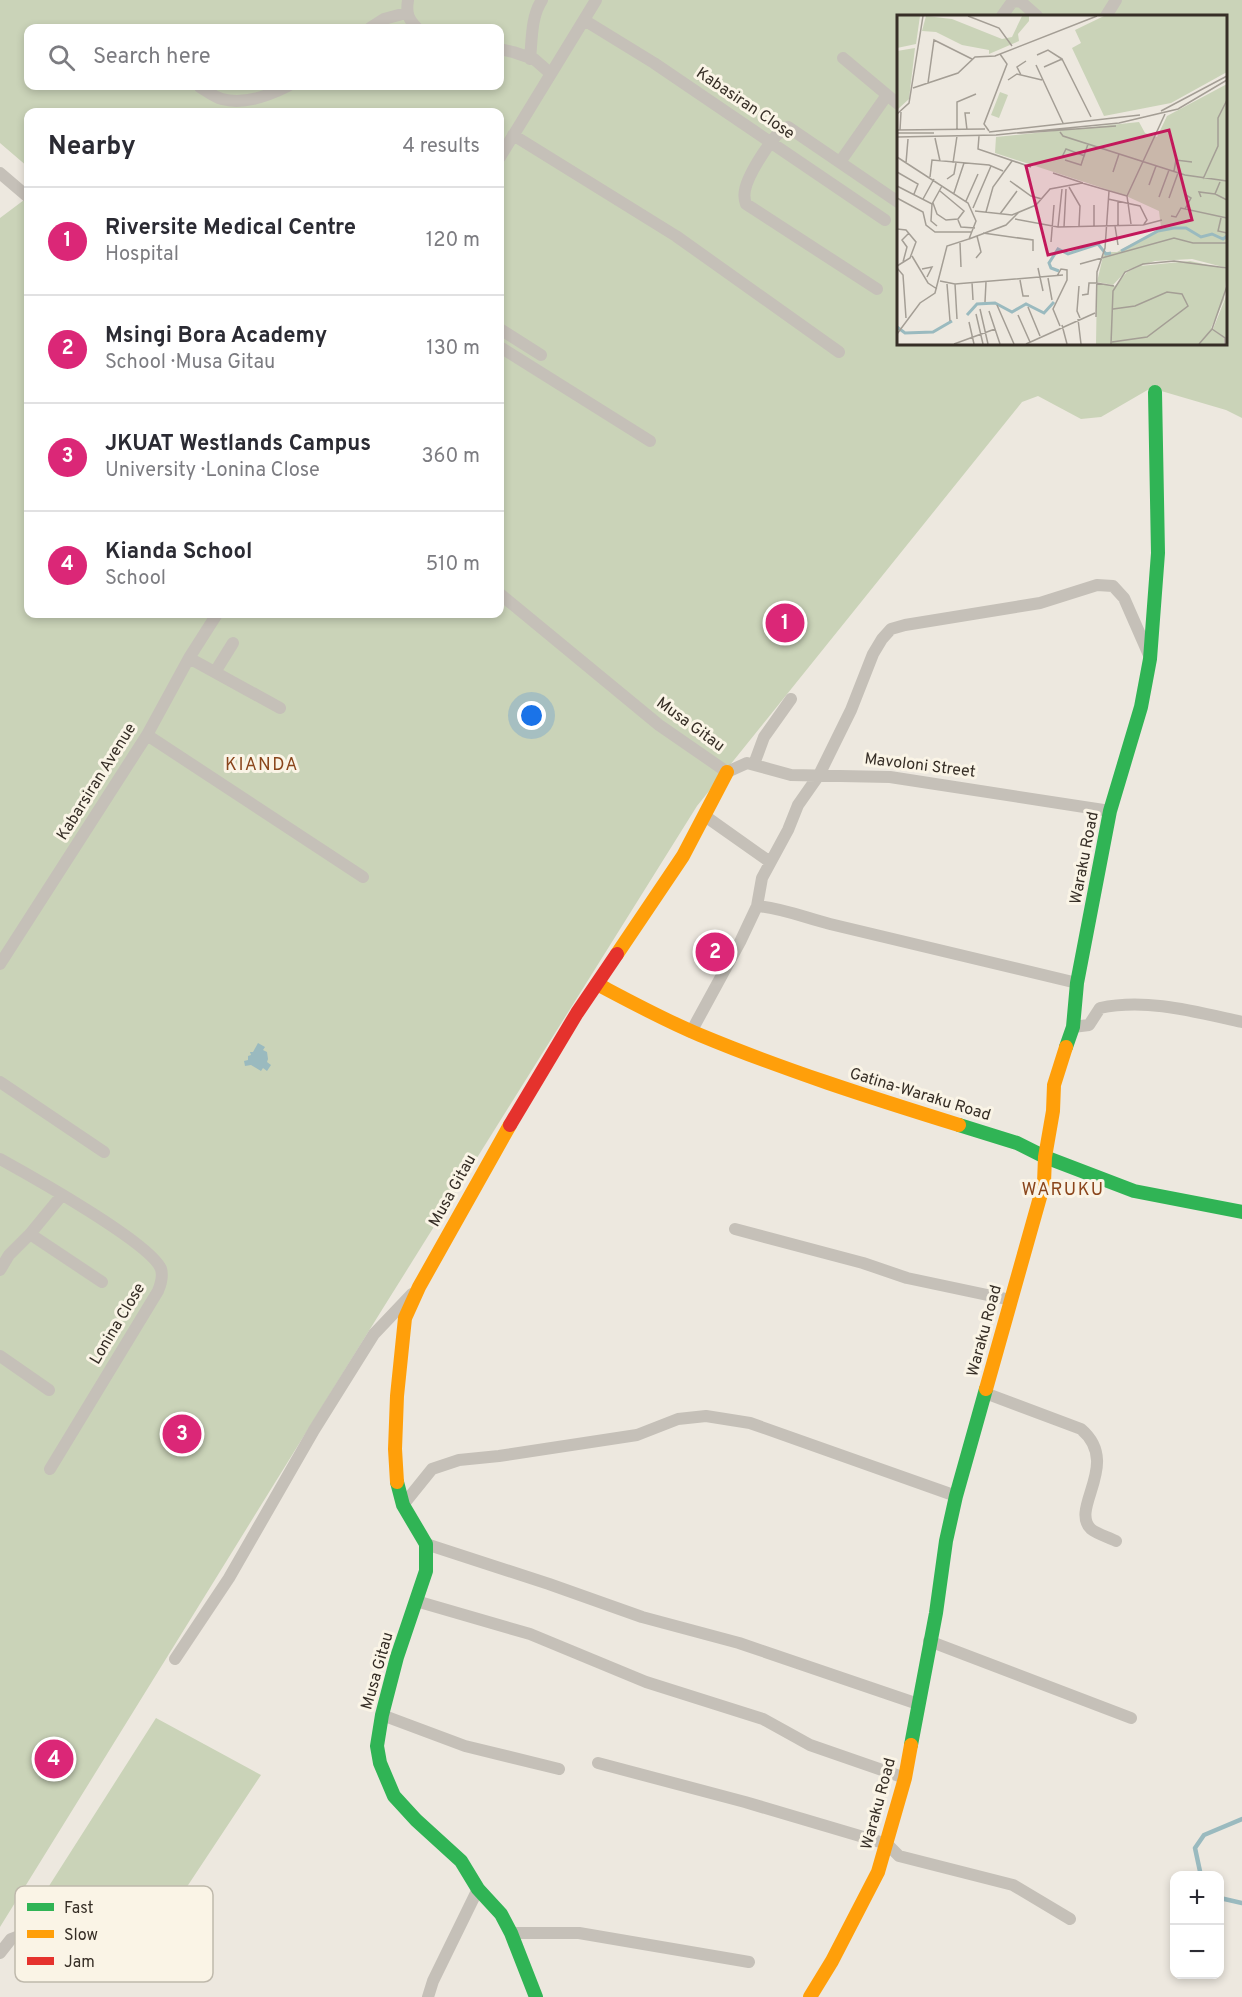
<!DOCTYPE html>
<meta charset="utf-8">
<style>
:root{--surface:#fff;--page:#f2f2f3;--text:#2b2b33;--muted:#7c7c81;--line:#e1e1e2;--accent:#db2777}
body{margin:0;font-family:Overpass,sans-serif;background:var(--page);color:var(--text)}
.controls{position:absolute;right:18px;bottom:18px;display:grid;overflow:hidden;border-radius:12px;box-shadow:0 3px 9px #0003}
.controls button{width:54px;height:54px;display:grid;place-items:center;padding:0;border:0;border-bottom:2px solid var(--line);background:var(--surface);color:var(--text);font:30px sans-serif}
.you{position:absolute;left:532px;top:716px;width:21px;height:21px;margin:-15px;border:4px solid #fff;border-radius:50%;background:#1a73e8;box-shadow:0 0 0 9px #1a73e833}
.badge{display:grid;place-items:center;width:39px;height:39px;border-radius:50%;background:var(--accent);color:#fff;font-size:20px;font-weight:700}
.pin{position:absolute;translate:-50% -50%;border:3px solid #fff;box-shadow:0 2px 6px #0006}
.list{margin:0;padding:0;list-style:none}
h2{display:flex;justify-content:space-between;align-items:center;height:78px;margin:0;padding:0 24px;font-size:26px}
h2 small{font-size:20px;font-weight:400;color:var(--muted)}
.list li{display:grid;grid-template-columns:39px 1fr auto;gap:18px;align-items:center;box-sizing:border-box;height:108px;padding:0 24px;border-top:2px solid var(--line)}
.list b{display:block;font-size:22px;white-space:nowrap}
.list p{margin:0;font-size:20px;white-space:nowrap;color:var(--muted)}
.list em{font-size:20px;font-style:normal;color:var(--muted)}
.icon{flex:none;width:33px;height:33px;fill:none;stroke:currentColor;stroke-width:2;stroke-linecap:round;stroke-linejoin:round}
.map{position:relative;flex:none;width:1242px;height:1997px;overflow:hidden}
.search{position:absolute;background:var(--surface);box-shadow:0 3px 9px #0003;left:24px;top:24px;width:480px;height:66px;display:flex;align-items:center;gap:15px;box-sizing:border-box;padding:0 21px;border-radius:12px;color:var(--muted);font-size:22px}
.panel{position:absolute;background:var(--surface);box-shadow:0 3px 9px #0003;left:24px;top:108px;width:480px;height:510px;border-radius:12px}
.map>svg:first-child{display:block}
</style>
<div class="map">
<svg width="1242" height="1997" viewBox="0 0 1242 1997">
<rect width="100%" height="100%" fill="#ede8df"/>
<path fill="#cad3b8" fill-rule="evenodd" d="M 0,0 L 1242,0 L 1242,418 L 1226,410 L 1151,388 L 1101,417 L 1081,419 L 1038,396 L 1022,402 L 697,806 L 380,1313 L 0,1927 L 0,218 L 28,197 L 28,614 L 500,614 L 500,112 L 28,112 L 28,167 L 0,143 ZM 898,16 L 1226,16 L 1226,344 L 898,344 ZM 28,28 L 500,28 L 500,86 L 28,86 Z
M 156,1718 L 261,1775 L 161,1926 L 49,1886 Z"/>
<path fill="#9ababf" d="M 258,1043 L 265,1047 L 263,1050 L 267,1052 L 268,1059 L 267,1062 L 271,1065 L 267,1071 L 263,1068 L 261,1071 L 251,1065 L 245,1066 L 244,1061 L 248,1060 L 248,1056 L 251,1055 L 250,1052 L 253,1052 Z"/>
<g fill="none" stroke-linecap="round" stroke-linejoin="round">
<path stroke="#9ababf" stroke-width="4.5" d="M 1201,1876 L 1195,1848 L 1204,1835 L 1242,1819
M 1220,1898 L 1242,1903"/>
<path stroke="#c5c0b8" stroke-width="12" d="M 408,0 C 406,13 408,19 417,28
M 1019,0 L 1037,16
M 1002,16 L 1012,2 L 1020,1
M 1106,16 L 1116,0
M 584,20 L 654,63 L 885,220
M 370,28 L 384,19 L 406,13
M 500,49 L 513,52 L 534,59 L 550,73
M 843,58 L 898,104
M 530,59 C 532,40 531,16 542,0
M 200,87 C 207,91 214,97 222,99 C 243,105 270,95 288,86
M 513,135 L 676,236 L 839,352
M 500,157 L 596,0
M 840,162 L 887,95
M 0,173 L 28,197
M 877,289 L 746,204 C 744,199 744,195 745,190 C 748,175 774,131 788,127 L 898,202
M 500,329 L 541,355
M 500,347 L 650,441
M 500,594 L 659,725 L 727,772 L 747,763 L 791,775 L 890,777 L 1110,811
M 189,658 L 280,708
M 215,672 L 233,643
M 147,735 L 363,877
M 754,764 L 764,737 L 791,699
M 705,816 L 770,862
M 757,906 C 782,908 806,918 830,924 L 1077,983
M 0,964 L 147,735 L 189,658 L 217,614
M 1073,1027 L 1089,1025 L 1100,1008 C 1147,998 1196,1012 1242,1022
M 691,1032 L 740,942 L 757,906 L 762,878 L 788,830 L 798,805 L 819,775 L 851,710 L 873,654 L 882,639 L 891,629 L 905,625 L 1040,603 L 1097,585 L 1113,586 L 1124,598 L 1149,655
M 0,1082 L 104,1152
M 0,1159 C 29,1175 151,1243 161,1269 C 163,1276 161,1284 158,1291 L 50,1469
M 735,1229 L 863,1263 L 907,1278 L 1011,1300
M 30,1234 L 102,1282
M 0,1270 L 9,1255 L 30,1234 L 62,1195
M 0,1356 L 49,1390
M 985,1393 L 1081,1429 C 1122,1464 1069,1508 1091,1529 C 1097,1534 1108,1537 1116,1541
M 403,1505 L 432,1469 L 459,1460 L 499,1456 L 637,1435 L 678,1419 L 706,1416 L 750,1423 L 956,1496
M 426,1544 L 549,1584 L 642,1617 L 739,1643 L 918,1704
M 416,1601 L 530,1634 L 646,1682 L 763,1719 L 810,1745 L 905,1778
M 929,1641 L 1131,1718
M 175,1659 L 229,1578 L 314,1430 L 374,1334 L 412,1294
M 382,1715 L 465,1746 L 559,1769
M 598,1763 L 745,1802 L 887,1844 L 899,1856 L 1013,1885 L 1070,1919
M 511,1933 L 579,1933 L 749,1962
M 0,1953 L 11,1939 L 27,1933
M 428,1997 L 433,1981 L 478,1889"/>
<path stroke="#30b455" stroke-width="14" d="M 1066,1047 L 1073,1027 L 1077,983 L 1110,811 L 1141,707 L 1150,659 L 1158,553 L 1155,392
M 959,1125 L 1017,1143 L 1045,1157 L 1134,1191 L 1242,1212
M 397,1482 L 403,1505 L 426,1544 L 426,1571 L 397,1657 L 382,1715 L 377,1746 L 380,1763 L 394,1796 L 416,1820 L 461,1861 L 478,1889 L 501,1914 L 511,1933 L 536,1997
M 911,1745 L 936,1613 L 946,1541 L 956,1496 L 986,1389"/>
<path stroke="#ff9f0a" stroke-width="14" d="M 617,954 L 683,856 L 727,772
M 597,984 C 631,1002 664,1020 700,1035 C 784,1070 872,1098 959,1125
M 986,1389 L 1044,1183 L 1045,1157 L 1053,1111 L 1054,1085 L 1066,1047
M 397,1482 L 395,1449 L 397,1396 L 405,1318 L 419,1287 L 510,1125
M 810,1997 L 832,1961 L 878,1872 L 905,1778 L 911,1745"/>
<path stroke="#e5322d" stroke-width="14" d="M 510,1125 L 577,1013 L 617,954"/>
</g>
<g text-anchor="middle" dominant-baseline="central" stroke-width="6" stroke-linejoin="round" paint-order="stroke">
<g font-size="16" fill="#362e26" stroke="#faf4e6">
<text transform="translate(745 104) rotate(34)">Kabasiran Close</text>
<text transform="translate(690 725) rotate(36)">Musa Gitau</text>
<text transform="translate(920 766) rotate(7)">Mavoloni Street</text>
<text transform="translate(97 782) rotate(-58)">Kabarsiran Avenue</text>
<text transform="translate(1085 858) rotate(-79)">Waraku Road</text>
<text transform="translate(920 1095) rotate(17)">Gatina-Waraku Road</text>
<text transform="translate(453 1191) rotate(-61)">Musa Gitau</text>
<text transform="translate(118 1324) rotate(-59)">Lonina Close</text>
<text transform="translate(985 1331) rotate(-75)">Waraku Road</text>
<text transform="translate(378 1671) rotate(-74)">Musa Gitau</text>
<text transform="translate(879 1804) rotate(-75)">Waraku Road</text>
</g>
<g font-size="18" letter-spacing="1.5" fill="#8a451b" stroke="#faf4e6">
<text x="262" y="765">KIANDA</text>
<text x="1063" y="1190">WARUKU</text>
</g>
</g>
<g transform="translate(897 15)">
<rect width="330" height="330" fill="#ede8df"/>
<path d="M 0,1 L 23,1 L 19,29 L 0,33 ZM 29,1 L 55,4 L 105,24 L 115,22 L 125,1 L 132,1 L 132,6 L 121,19 L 122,26 L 92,39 L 92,35 L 65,30 L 39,17 L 25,16 ZM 207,1 L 330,1 L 330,57 L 274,88 L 207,101 L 175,33 L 184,28 L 178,15 ZM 18,33 L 12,84 L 0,95 L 0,36 ZM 330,69 L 330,253 L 295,244 L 258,246 L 230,255 L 216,270 L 200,267 L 207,237 L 220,237 L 264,213 L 262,196 L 227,180 L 98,138 L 99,122 L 242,107 L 248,118 L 260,122 L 270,101 ZM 103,77 L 111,80 L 102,103 L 94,100 ZM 293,246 L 330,254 L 327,285 L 314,313 L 327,323 L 327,329 L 199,329 L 200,268 L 218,271 L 230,257 L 243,251 ZM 330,279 L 330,329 L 328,329 L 329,324 L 316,314 Z" fill="#cad3b8"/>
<path fill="none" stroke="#9ababf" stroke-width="3" d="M 224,236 L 261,216 L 277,213 L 289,213 L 304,222 L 315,219 L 326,224 L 330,221M 162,256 L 154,253 L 152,248 L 161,234 L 171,239 L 201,229 L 209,239 L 214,238M 70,300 L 80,289 L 98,288 L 115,297 L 129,289 L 147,298 L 157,287M 0,312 L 8,318 L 36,317 L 55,306"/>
<path fill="none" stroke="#a49e95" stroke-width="1.5" d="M 71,1 L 102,13 L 115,31M 140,40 L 151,35 L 165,44M 139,50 L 166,108M 147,52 L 165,44 L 194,102M 124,60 L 120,52 L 129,46M 111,65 L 120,59 L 145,65M 31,68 L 37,25 L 75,44M 16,73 L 61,58 L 78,42 L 98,41 L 200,1M 264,96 L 330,61M 0,99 L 12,88 L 26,1M 0,115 L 88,114M 3,115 L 4,97M 60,115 L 60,87 L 79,79M 70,115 L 68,98 L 73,98M 92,116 L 87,109 L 110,49 L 103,39M 92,117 L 243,100M 163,117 L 166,121 L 288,160 L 330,166M 0,118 L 37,118M 124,118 L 219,111M 82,121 L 81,134 L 134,152M 0,122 L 99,120 L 222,108 L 281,94 L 330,65M 38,123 L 43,146M 0,142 L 71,188 L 79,206 L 72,224 L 50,231 L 38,278 L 23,288 L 0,319M 165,142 L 169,134 L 188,141M 168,145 L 184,150 L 191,129M 9,148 L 11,124M 56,148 L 60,121M 277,156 L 279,145 L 295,147M 0,157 L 21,169 L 17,179M 216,157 L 222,139M 156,158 L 186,168M 33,162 L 35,145 L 92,150 L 106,156M 50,164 L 57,159 L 59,148M 306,164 L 321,131 L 321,103 L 330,85M 113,166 L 134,181 L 145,184M 323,167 L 318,179 L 330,185M 252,170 L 259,151M 0,171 L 35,189 L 45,171M 172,172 L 183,191 L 182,211M 57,178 L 67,148M 230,181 L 268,99M 230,181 L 234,209M 262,182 L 272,155M 304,182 L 302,177 L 318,179M 0,183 L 26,197 L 29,210 L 38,217 L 75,217M 272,183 L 281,158M 26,184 L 37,164M 211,184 L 243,191 L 250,205 L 247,209M 69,186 L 81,159M 221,186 L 221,210M 36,188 L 40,199 L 49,205 L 61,204 L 67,196 L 43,176M 35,189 L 34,206 L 40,211M 76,193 L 94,151M 288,194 L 294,183 L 289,180M 78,196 L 115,200 L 139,190 L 153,174 L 185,168 L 230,181M 89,197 L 96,172 L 115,146M 103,199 L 120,176M 274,201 L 279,202 L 284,193 L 330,203M 324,203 L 321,216 L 330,218M 118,204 L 161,212 L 246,210 L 265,205M 61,205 L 64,212 L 78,213M 197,211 L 197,190M 218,211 L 221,230M 161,212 L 165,174M 167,212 L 169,174M 0,214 L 9,215 L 19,227 L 13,243 L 0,251M 86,218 L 136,225 L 136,236M 72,224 L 109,210 L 122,197M 154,227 L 157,190M 63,228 L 64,252M 15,241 L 31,268 L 40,274M 79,243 L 84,237 L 80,221M 6,247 L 10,232 L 5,225 L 12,218M 183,249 L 277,223 L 296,228 L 330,228M 0,253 L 6,260 L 9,303M 141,253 L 146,276M 25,254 L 35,252 L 30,262M 160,261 L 164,254 L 170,255 L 170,265 L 156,294 L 163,311M 151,263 L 155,285M 123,265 L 126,281 L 132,281M 43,266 L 58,269 L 166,260M 75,267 L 76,285M 199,268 L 217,271M 50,269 L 53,306M 58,269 L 60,304M 182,271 L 180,296 L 183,303M 185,280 L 191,279 L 192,268 L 199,268M 88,287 L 89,267M 100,290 L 117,329M 131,292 L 143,321M 83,294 L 91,329M 92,296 L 103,329M 79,299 L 86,329M 121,300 L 133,327M 199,302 L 200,257 L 208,233 L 212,176M 181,304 L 184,329M 72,307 L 77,329M 165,310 L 170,329M 315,314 L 328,323 L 328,329M 215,327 L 250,322 L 291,291 L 285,279 L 270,277 L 238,291 L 216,294M 57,329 L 98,314M 129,329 L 198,298M 214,329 L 216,276 L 228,257 L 246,249 L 277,246 L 330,253M 302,329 L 315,314 L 330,271"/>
<path fill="#c2185b" fill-opacity="0.15" stroke="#c2185b" stroke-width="3" d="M 272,115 L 295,205 L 151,240 L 129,151 Z"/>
<rect width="330" height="330" fill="none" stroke="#362e26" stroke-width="3"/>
</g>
<rect x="15" y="1886" width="198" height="96" rx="9" fill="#faf4e6" stroke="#bfb9ac" stroke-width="1.5"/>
<rect x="27" y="1903" width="27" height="8" fill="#30b455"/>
<rect x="27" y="1930" width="27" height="8" fill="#ff9f0a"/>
<rect x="27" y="1957" width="27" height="8" fill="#e5322d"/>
<g font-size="16" fill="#362e26">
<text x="64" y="1913">Fast</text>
<text x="64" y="1940">Slow</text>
<text x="64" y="1967">Jam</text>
</g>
</svg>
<div class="controls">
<button>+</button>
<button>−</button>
</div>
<div class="you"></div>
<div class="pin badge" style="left:785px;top:623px">1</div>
<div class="pin badge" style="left:715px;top:952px">2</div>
<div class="pin badge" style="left:182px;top:1434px">3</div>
<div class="pin badge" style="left:54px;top:1759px">4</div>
<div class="search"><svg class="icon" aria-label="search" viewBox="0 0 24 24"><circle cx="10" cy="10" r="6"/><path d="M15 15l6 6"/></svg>Search here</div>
<section class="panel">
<h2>Nearby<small>4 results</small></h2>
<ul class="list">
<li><span class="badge">1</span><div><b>Riversite Medical Centre</b><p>Hospital</p></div><em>120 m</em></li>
<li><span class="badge">2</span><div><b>Msingi Bora Academy</b><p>School · Musa Gitau</p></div><em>130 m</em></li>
<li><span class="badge">3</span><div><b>JKUAT Westlands Campus</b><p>University · Lonina Close</p></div><em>360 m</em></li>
<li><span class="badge">4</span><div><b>Kianda School</b><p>School</p></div><em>510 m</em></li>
</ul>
</section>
</div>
